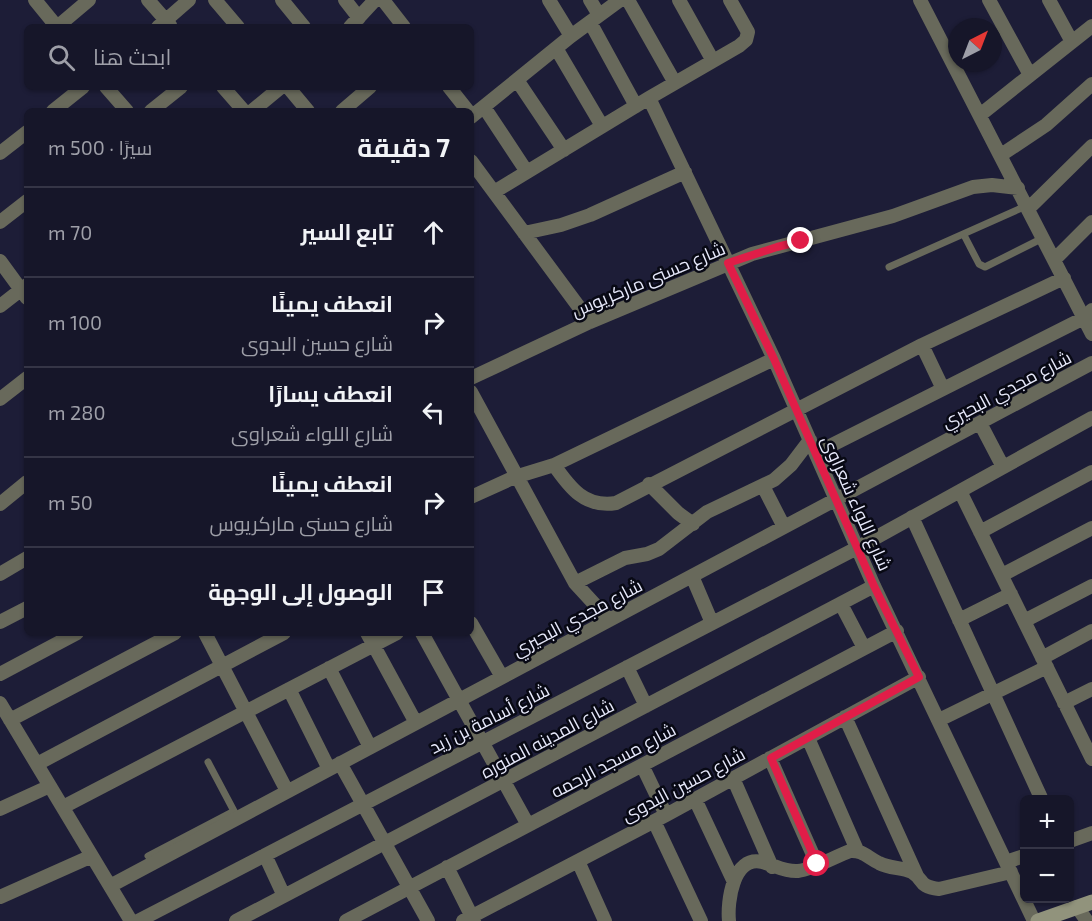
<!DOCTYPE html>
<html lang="ar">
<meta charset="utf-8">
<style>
:root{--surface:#161629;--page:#232335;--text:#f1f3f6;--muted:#9e9fa8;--line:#353546}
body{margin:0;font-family:"Exo 2",Cairo,sans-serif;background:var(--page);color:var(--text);direction:rtl}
.controls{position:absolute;right:18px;bottom:18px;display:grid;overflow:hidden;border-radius:9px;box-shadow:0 2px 4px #0004}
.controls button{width:54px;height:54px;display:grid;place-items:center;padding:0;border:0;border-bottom:2px solid var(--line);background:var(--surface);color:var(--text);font:30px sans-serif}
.compass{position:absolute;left:948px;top:18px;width:54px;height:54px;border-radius:50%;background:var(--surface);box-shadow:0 2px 4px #0004;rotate:42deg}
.stop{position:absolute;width:18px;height:18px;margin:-14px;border:4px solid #e11d48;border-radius:50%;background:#fff}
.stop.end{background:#e11d48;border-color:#fff;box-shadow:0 2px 6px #0008}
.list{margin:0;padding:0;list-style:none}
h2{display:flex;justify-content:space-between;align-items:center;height:78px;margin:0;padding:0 24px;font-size:26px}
h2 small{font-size:20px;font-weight:400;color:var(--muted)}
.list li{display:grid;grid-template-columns:39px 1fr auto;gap:18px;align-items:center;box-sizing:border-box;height:90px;padding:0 24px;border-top:2px solid var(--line)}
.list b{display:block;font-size:22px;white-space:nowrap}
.list p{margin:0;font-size:20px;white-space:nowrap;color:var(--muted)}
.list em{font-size:20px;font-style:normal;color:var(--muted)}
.icon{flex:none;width:33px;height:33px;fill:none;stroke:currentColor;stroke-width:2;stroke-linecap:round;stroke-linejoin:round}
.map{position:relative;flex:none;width:1092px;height:921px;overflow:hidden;direction:ltr}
.search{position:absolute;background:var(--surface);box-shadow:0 2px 4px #0004;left:24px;top:24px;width:450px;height:66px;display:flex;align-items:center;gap:15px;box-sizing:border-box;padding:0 21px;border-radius:9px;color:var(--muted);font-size:22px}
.panel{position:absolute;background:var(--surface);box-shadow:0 2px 4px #0004;left:24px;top:108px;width:450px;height:528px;border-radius:9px;direction:rtl}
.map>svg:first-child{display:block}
</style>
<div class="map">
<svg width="1092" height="921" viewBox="0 0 1092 921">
<rect width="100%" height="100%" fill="#1d1d37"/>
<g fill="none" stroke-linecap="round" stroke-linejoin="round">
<path stroke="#68695b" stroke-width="7" d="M 964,235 L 979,264 L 985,267 L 1043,238
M 889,267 L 1026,206
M 208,762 L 235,813
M 148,856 L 234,811"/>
<path stroke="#68695b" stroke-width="14" d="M 35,0 L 57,27
M 148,0 L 170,25
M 215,0 L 238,27
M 282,0 L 304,27
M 345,0 L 359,18
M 383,0 L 404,27
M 549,0 L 571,36
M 590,0 L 599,15
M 628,0 L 675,83
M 679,0 L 713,61
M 920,0 L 1092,334
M 989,0 L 1030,75
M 1049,0 L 1072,42
M 590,22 L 636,106
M 57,27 L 89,0
M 158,27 L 189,0
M 350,27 L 375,0
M 556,48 L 602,126
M 517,80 L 564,150
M 106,87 L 127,111
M 223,87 L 244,111
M 288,87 L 308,111
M 449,87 L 468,111
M 649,98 L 774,359 L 874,586 L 1034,921
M 484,107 L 527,172
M 53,111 L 83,87
M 151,111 L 181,87
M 252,111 L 281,87
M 342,111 L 370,87
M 980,115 L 1092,26
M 471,117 L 571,36 L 620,0
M 0,153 L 27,132
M 1001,155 L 1046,125 L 1092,84
M 471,161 L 590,322
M 494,192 L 649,98 L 739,46 L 746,40 L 748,32 L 730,0
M 1028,209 L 1092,146
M 0,222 L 27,201
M 524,233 L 561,225 L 590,215 L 685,172
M 1054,260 L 1092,222
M 0,261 L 27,298
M 0,306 L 27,285
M 922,345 L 943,389
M 471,378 L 590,322 L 752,254 L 893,216 L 973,187 L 992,185 L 1018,188
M 471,392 L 575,583 L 609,620
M 0,399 L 27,378
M 980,423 L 1003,467
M 816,453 L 1084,318 L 1092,310
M 554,465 C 570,488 585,508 616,503 L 922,345 L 1064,278
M 649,484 L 678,513 L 693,524
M 763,486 L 784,527
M 960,491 L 1092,759
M 471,497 L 515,477 L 554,465 L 774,359
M 0,504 L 27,482
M 912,517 L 1042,800
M 980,532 L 1092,472
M 0,574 L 27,558
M 1002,575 L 1092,528
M 692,576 L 712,623
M 575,583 L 625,558 L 647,554 L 659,549 L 707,512 L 774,480 L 791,465 L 810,440
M 841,604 L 864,648
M 959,620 L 1011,594
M 1024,621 L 1092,586
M 0,622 L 27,608
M 471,623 L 502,677
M 205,633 L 287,791
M 367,633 L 416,723
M 422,633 L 528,825
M 1042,658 L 1092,631
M 627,667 L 646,706
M 329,668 L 370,747
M 0,674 L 77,633
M 289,689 L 329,769
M 0,703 L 131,921
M 1064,703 L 1092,689
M 845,717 L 917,876
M 10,720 L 175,633
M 939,720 L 1047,667
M 808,738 L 857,850
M 770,758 L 817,864
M 340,763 L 428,921
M 37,764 L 284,633
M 642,765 L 666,815
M 733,778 L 772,867
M 695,799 L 734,882
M 63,807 L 397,633
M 0,809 L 50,786
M 654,821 L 701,921
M 1070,841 L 1092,833
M 265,855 L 284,896
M 578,861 L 605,921
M 1006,862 L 1024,856
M 447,867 L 474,921
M 110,886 L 1092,363
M 0,897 L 92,856
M 1077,907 L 1087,921
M 138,921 L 857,548 L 1092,418
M 236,921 L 874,586
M 346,921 L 897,631
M 463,921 L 666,815 L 919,677
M 729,921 C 727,902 733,855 762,862 C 775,865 784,872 798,871 C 814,869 834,857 850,851 C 863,850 868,858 879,863 C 890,869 902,867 912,872 C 925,880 917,886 939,889 L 1011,872"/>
<path stroke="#91937c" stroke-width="15" d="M 1038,921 L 1092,902"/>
</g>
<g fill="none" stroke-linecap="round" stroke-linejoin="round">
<path stroke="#e11d48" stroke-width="8" d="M 801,241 L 777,247 L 728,263 L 774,359 L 874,586 L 919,677 L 771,758 L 817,864"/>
</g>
<g text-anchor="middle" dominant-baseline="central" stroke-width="5" stroke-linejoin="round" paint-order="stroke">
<g font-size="18" fill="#e7e9fb" stroke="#080914">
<text transform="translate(648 279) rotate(-23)">شارع حسنى ماركريوس</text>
<text transform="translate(1006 389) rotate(-28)">شارع مجدي البحيري</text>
<text transform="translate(857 503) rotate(66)">شارع اللواء شعراوى</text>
<text transform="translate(577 617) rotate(-28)">شارع مجدي البحيري</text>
<text transform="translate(489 718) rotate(-27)">شارع أسامة بن زيد</text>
<text transform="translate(547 738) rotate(-28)">شارع المدينه المنوره</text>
<text transform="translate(613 760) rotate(-28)">شارع مسجد الرحمه</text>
<text transform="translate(683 784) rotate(-28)">شارع حسين البدوى</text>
</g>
</g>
</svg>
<div class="controls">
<button>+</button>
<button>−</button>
</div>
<svg class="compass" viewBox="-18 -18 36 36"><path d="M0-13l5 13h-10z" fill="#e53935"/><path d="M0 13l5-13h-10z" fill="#9e9fa8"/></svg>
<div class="stop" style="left:817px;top:864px"></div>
<div class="stop end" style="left:801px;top:241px"></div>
<div class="search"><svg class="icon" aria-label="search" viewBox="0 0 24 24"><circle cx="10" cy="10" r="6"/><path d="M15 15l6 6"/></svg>ابحث هنا</div>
<section class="panel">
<h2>7 دقيقة<small>سيرًا · 500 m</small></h2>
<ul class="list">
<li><svg class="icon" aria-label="ahead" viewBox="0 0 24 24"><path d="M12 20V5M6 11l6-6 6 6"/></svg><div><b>تابع السير</b></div><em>70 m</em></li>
<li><svg class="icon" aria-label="right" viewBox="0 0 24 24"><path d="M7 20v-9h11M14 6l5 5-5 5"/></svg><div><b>انعطف يمينًا</b><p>شارع حسين البدوى</p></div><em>100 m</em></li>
<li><svg class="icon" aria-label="left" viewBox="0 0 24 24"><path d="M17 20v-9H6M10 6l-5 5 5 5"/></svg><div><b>انعطف يسارًا</b><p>شارع اللواء شعراوى</p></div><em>280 m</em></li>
<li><svg class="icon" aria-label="right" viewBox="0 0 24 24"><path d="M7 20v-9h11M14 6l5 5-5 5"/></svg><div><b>انعطف يمينًا</b><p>شارع حسنى ماركريوس</p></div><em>50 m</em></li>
<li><svg class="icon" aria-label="arrive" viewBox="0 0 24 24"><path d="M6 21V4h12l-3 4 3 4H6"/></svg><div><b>الوصول إلى الوجهة</b></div></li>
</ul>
</section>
</div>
